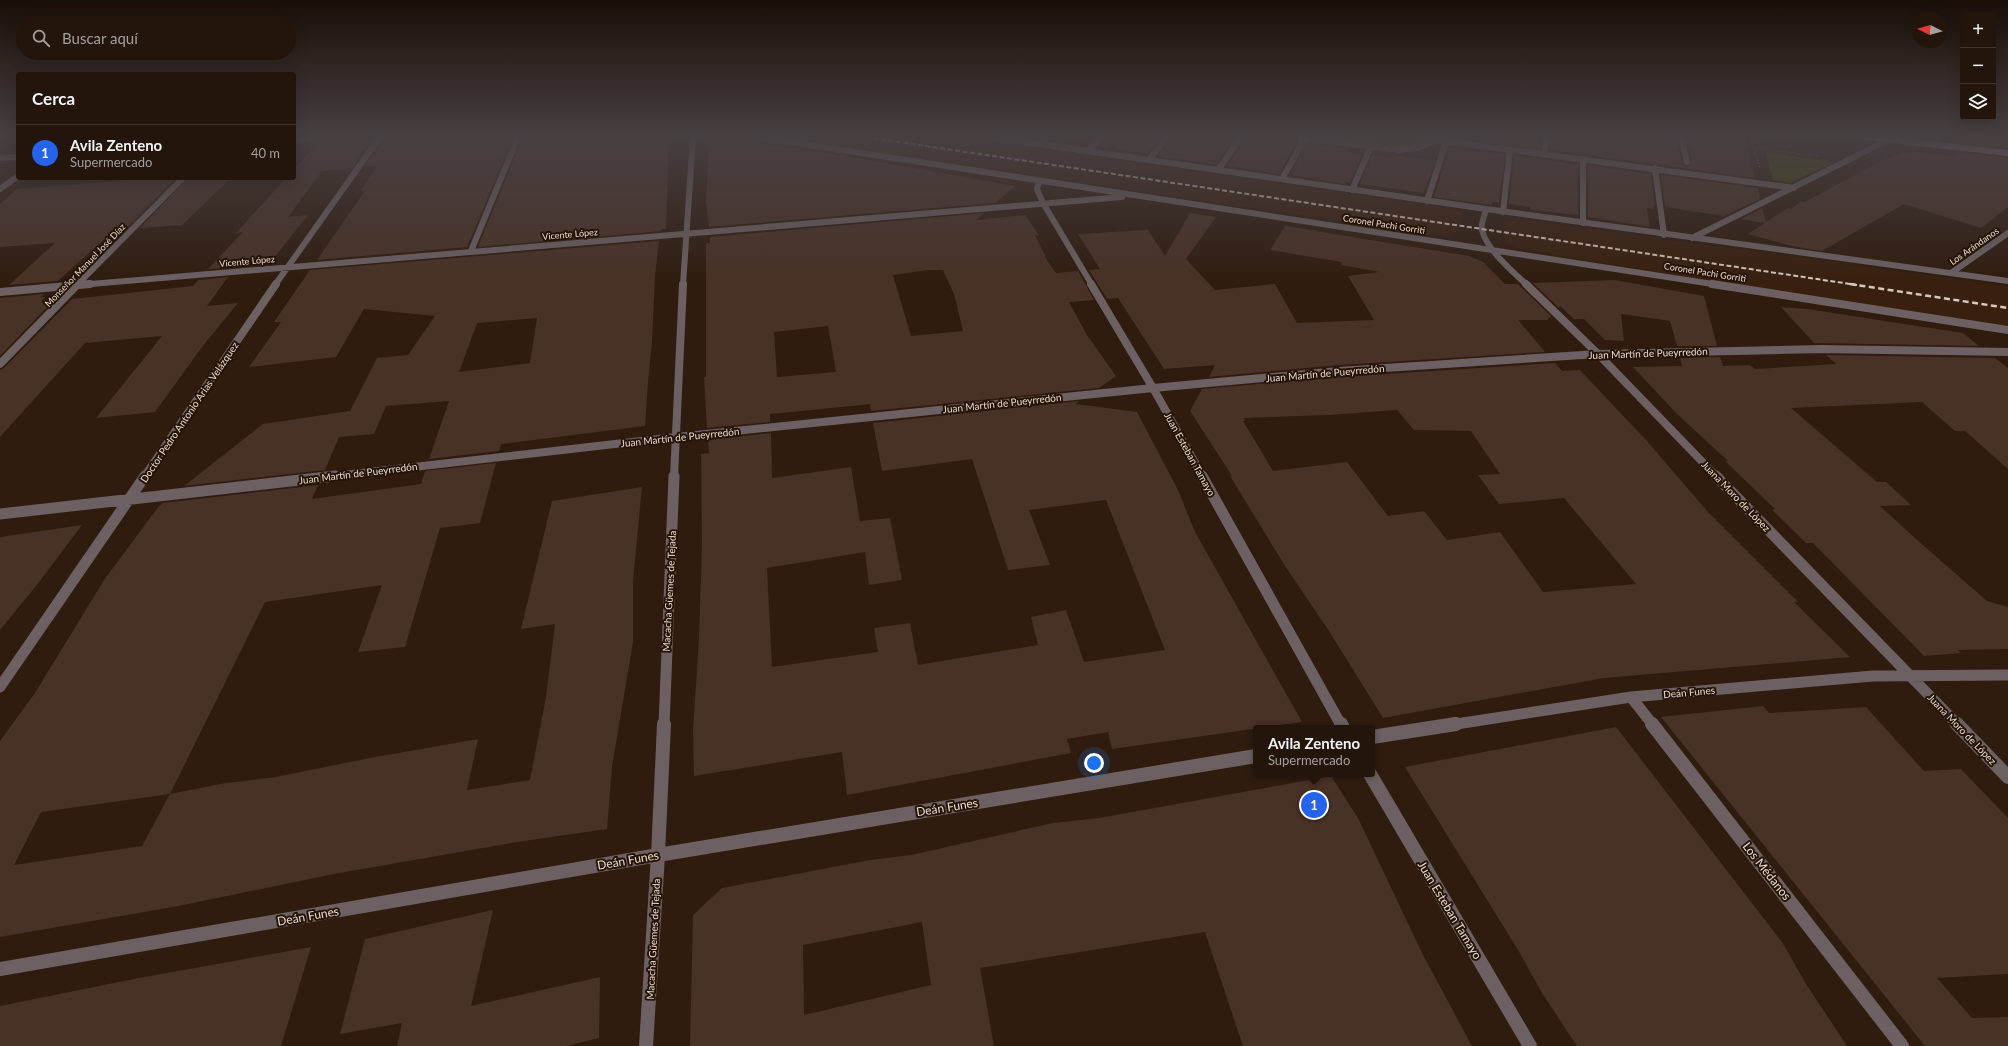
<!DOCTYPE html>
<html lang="es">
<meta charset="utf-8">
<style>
:root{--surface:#23150b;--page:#2b1e14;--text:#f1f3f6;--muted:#a39f9d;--line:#40342c;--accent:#2563eb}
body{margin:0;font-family:Lato,sans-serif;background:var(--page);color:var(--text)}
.controls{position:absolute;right:12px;top:12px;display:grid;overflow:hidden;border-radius:4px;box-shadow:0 4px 16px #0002}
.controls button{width:36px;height:36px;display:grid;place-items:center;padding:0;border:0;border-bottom:1px solid var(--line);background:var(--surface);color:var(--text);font:20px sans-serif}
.compass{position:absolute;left:1912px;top:12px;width:36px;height:36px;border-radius:50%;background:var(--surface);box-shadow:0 4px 16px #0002;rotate:275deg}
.you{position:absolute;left:1094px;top:763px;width:14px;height:14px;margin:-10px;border:3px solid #fff;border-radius:50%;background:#1a73e8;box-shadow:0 0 0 6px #1a73e833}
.badge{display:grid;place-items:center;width:26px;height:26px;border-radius:50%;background:var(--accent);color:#fff;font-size:13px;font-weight:700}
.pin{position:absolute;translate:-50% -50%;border:2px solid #fff;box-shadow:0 1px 4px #0006}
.popup{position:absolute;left:1253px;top:725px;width:122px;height:52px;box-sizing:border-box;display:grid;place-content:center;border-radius:4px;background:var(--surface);filter:drop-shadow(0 1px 3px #0005);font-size:13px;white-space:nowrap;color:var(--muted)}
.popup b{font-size:15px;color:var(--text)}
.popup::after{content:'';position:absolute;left:50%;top:100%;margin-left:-8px;border:8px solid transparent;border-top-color:var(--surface)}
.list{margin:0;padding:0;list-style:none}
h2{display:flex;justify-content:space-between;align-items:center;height:52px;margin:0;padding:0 16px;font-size:17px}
h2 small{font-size:13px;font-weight:400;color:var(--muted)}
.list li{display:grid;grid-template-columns:26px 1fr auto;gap:12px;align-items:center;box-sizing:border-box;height:56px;padding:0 16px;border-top:1px solid var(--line)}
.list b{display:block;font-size:15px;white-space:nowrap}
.list p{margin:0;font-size:13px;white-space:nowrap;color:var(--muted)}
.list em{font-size:13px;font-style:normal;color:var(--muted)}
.icon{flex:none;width:22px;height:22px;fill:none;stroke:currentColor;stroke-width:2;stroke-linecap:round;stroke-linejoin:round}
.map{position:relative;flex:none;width:2008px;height:1046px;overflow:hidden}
.search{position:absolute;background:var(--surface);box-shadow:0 4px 16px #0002;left:16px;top:16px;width:280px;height:44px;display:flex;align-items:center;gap:10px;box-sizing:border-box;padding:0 14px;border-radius:22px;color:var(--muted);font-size:15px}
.panel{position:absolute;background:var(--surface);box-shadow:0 4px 16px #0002;left:16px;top:72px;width:280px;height:108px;border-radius:4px}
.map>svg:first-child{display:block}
</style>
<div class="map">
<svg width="2008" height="1046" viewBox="0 0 2008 1046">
<rect width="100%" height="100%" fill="#2f1c0f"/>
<path fill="#381f0e" d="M 776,137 L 960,137 L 1450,208 L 1460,211 L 1465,216 L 1455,234 L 1447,237 Z
M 1521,219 L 2008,286 L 2008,327 L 1865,307 L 1516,248 L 1508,244 L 1505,239 L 1503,223 Z"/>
<path fill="#40460d" d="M 1302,137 L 1444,137 L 1408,150 Z
M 1766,152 L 1834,162 L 1790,183 L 1773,180 Z"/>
<path fill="#483126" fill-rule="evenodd" d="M 431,137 L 513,137 L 467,247 L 317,260 L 364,192 L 361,190 L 377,166 L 364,167 L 383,141 Z
M 523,137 L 669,137 L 666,229 L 661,229 L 661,231 L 478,247 Z
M 1116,137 L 1161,137 L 1148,154 L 1115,149 Z
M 1172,137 L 1235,137 L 1215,165 L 1158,156 Z
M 1246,137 L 1260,137 L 1297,142 L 1279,174 L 1227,166 Z
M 1488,137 L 1541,137 L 1540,149 L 1488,142 Z
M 1551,137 L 1676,137 L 1682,163 L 1688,167 L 1692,161 L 1686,137 L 1745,137 L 1755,178 L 1549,150 Z
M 1966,137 L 2008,137 L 2008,148 L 1962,143 Z
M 719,138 L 839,155 L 1015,186 L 995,203 L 709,227 L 706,201 L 709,140 Z
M 354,141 L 353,143 L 371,142 L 352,168 L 322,171 L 288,217 L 308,215 L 273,259 L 239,261 L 235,267 L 208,269 L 243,232 L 236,233 L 286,178 L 294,178 L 294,169 L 317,144 Z
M 1307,143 L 1350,149 L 1349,152 L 1362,154 L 1350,182 L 1346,182 L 1345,184 L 1290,175 Z
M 1449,149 L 1505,154 L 1499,203 L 1492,202 L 1492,205 L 1434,197 Z
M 1917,152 L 1954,156 L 1957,152 L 2008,158 L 2008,207 L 1981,228 L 1904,204 L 1822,251 L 1792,246 L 1748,234 L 1765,223 L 1741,219 L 1762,208 L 1766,222 L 1788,208 L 1791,209 L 1801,201 L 1804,202 L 1820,194 L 1883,160 L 1903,153 Z
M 1372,155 L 1392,158 L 1393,155 L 1435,161 L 1424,193 L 1360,184 Z
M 1514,155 L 1578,164 L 1578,215 L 1530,210 L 1530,207 L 1509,204 Z
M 1588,165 L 1651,174 L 1655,206 L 1653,205 L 1654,209 L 1647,208 L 1650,227 L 1588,217 Z
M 1661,175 L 1758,188 L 1760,199 L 1724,216 L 1665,207 Z
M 124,178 L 176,178 L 126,229 L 114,230 L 58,281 L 9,285 L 55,243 L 0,247 L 0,204 L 17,189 L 121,181 Z
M 188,178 L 231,178 L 182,225 L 140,228 Z
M 984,213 L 976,220 L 1025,215 L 1039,235 L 1035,235 L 1048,262 L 1056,273 L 1078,271 L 1094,300 L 1069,302 L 1087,335 L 1116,376 L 1099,388 L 871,411 L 870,404 L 812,410 L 770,414 L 770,422 L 707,428 L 704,377 L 706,377 L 706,243 L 710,243 L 710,237 ZM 928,270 L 943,270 L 954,294 L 963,331 L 911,336 L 893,275 ZM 828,326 L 836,372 L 777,377 L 774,332 Z
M 1190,213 L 1216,217 L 1186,259 L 1215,290 L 1275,284 L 1297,323 L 1374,320 L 1348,276 L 1379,272 L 1342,265 L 1341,262 L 1270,250 L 1285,226 L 1469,256 L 1483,262 L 1505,284 L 1518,284 L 1551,316 L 1547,320 L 1518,320 L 1545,352 L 1339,365 L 1209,377 L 1215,365 L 1164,369 L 1118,298 L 1107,299 L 1089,270 L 1100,269 L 1078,234 L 1148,230 L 1165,256 Z
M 659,241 L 655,276 L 652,342 L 648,382 L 645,426 L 501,444 L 499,451 L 429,459 L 449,401 L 386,406 L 374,434 L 339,437 L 325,470 L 184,486 L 263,424 L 350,411 L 377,358 L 408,355 L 435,316 L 364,309 L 336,357 L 249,367 L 281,322 L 274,322 L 310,270 ZM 537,318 L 530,363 L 459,372 L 477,323 Z
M 228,277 L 207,306 L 238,303 L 202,347 L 155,412 L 96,418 L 162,336 L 85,343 L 0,437 L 0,370 L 4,368 L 72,299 L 193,286 L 198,280 Z
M 1615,280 L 1704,296 L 1717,346 L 1677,346 L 1670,321 L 1621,314 L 1624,341 L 1605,340 L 1584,319 L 1574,319 L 1560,306 L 1559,308 L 1533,283 Z
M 44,294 L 40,298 L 45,297 L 41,302 L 54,300 L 0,356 L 0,298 Z
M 1781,307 L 1807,309 L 1963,333 L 1979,346 L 1814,343 Z
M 1826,355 L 1995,358 L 2008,368 L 2008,469 L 1965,431 L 1955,431 L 1922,402 L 1791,408 L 1877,482 L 1886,482 L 1911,505 L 1880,506 L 1916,539 L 1987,601 L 2008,607 L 2008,649 L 1957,650 L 1961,653 L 1924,656 L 1813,543 L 1806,543 L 1772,510 L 1775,509 L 1725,461 L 1728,461 L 1677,414 L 1633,367 L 1682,366 L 1680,358 L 1720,357 L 1723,366 L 1750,365 L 1755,369 L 1836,364 Z
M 1555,363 L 1562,371 L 1580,370 L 1646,440 L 1708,512 L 1798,602 L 1794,602 L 1850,657 L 1604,678 L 1383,718 L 1329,631 L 1285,566 L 1230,476 L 1232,476 L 1190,411 L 1202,389 L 1339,377 ZM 1397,410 L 1414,430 L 1471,431 L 1500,474 L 1478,475 L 1499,504 L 1564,498 L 1636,584 L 1543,592 L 1500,532 L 1447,540 L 1424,511 L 1388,516 L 1347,462 L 1273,471 L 1243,421 L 1245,421 L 1244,418 L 1329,415 Z
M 1079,401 L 1076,404 L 1137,412 L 1178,490 L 1195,532 L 1302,722 L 1112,749 L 1108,732 L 1067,739 L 1071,753 L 847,795 L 842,752 L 694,776 L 693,730 L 699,639 L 702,545 L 701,454 L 709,453 L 708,440 L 771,433 L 772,478 L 851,467 L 860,521 L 890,518 L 902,580 L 869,585 L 865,552 L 767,568 L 772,667 L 878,652 L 874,628 L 910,623 L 918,665 L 1038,645 L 1031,617 L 1066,610 L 1084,662 L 1165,650 L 1106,500 L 1029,510 L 1050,565 L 1008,570 L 972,459 L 882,471 L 873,423 Z
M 496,463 L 480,523 L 440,528 L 405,647 L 358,652 L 382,585 L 265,602 L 170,794 L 226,783 L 276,777 L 370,758 L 478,739 L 467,790 L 530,780 L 546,697 L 555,624 L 521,629 L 552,501 L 642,487 L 633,581 L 633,642 L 612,767 L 607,829 L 517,842 L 334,874 L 173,907 L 0,937 L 0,741 L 35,693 L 104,580 L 159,506 L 163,503 L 318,485 L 312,499 L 421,484 L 425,471 ZM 170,794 L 142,846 L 14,865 L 41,812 Z
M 82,525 L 36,586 L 0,630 L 0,537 Z
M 1763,706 L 1769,713 L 1866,707 L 1924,771 L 1961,769 L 2008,818 L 2008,974 L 1937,978 L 1972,1018 L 2008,1017 L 2008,1046 L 1925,1046 L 1661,717 Z
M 1616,727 L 1782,942 L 1806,984 L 1847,1046 L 1577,1046 L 1542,993 L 1518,950 L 1405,767 Z
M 1331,776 L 1358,818 L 1423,955 L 1472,1046 L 1243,1046 L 1205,932 L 980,968 L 994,1046 L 690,1046 L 693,915 L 722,888 L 870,860 L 911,855 L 1053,823 L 1099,818 ZM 922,922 L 931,985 L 804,1015 L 803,945 Z
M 493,910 L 471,1006 L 600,977 L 599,1038 L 567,1046 L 397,1046 L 402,1023 L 340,1034 L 365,939 Z
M 311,947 L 281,1046 L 0,1046 L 0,1006 L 139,978 Z"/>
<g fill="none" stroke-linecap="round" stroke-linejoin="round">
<path stroke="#715f54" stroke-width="1.5" stroke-dasharray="1.5 1.5" stroke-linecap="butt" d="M 1612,137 L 1613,146
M 1750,137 L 1760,167
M 1754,148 L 1818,156"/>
<path stroke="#6c6062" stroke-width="6" d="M 1681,137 L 1687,162
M 1088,151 L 1102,137
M 1544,154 L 1546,137
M 1583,159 L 1583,223
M 1149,160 L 1167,137
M 1655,168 L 1664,235
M 1218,170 L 1241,137
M 1282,179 L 1305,138
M 1352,190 L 1371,146
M 1427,201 L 1446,142
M 1503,212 L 1510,150"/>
<path stroke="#6c6062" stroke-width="6" d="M 757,137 L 1719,285
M 991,137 L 1486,209 L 2008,281
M 1300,137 L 1399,150 L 1417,148 L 1442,138
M 294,138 L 315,137
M 1437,140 L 1794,188
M 1930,144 L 1937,137
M 0,158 L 18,157
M 1039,182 L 1037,189 L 1043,203 L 1092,285
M 0,189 L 18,176
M 1486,209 C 1485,215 1480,225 1482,230 C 1486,249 1513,272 1527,285
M 1692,238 L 1888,140
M 471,251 L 518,137
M 1951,273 L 2008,233
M 77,285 L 183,178
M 79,285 L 1122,197
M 275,285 L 380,137
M 683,285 L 693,137"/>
<path stroke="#6c6062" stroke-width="8" d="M 1091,284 L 1153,388 L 1203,477
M 1526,284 L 1598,354 L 1717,477
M 1712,284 L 2008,330
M 0,292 L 90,284
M 0,364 L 78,284
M 144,477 L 276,284
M 326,477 L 676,437 L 1153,388 L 1339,371 L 1598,354 L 1821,349 L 2008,352
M 674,477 L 683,284"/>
<path stroke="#6c6062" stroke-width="11" d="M 1202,476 L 1341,725
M 1716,476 L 1958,725
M 0,514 L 335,476
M 0,687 L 145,476
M 1631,697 L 1653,725
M 664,725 L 674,476
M 1450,725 L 1631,697 L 1873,676 L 2008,675"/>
<path stroke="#6c6062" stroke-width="14" d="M 1341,724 L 1343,728
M 1652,724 L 1902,1046
M 1957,724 L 2008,777
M 1372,737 L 1456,724
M 1370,774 L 1530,1046
M 0,969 L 658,855 L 1256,756
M 646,1046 L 658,855 L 664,724"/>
<path stroke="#978387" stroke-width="6" d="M 1867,137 L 2008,153"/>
<path stroke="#d6c8bf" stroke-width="2" stroke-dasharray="5 2.5" stroke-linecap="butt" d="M 866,137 L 1857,285"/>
<path stroke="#d6c8bf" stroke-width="2.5" stroke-dasharray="6 3.5" stroke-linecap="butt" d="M 1850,284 L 2008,308"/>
</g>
<linearGradient id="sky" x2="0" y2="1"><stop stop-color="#1a0f08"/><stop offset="0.48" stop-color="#474042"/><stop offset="1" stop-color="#474042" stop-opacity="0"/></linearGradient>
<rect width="2008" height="283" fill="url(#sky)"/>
<g text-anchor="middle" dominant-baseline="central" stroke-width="4" stroke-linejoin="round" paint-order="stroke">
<g font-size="9" fill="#eadcd4" stroke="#251306">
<text transform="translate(1384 224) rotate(9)">Coronel Pachi Gorriti</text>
<text transform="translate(570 234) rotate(-5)">Vicente López</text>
<text transform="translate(1974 246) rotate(-35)">Los Arándanos</text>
<text transform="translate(247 261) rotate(-5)">Vicente López</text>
<text transform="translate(85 265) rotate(-46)">Monseñor Manuel José Díaz</text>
<text transform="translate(1705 272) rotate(9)">Coronel Pachi Gorriti</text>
</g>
<g font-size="10" fill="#eadcd4" stroke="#251306">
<text transform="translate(1648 353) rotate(-2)">Juan Martín de Pueyrredón</text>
<text transform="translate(1325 373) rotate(-5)">Juan Martín de Pueyrredón</text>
<text transform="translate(1002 403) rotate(-6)">Juan Martín de Pueyrredón</text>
<text transform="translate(189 412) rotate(-56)">Doctor Pedro Antonio Arias Velázquez</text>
<text transform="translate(680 437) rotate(-6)">Juan Martín de Pueyrredón</text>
<text transform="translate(1190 454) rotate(61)">Juan Esteban Tamayo</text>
<text transform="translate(358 473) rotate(-7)">Juan Martín de Pueyrredón</text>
<text transform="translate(1736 496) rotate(46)">Juana Moro de López</text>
<text transform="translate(669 591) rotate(-87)">Macacha Güemes de Tejada</text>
<text transform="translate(1689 692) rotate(-5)">Deán Funes</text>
<text transform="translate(1962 729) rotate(46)">Juana Moro de López</text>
<text transform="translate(653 939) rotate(-87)">Macacha Güemes de Tejada</text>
</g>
<g font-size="12" fill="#eadcd4" stroke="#251306">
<text transform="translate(947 807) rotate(-9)">Deán Funes</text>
<text transform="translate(628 860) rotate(-10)">Deán Funes</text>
<text transform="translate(1767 871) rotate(52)">Los Médanos</text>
<text transform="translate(1450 910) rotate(59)">Juan Esteban Tamayo</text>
<text transform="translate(308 916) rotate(-10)">Deán Funes</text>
</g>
</g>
</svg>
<div class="controls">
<button>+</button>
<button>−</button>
<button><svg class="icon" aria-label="layers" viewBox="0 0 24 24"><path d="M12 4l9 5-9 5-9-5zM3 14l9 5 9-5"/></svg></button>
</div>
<svg class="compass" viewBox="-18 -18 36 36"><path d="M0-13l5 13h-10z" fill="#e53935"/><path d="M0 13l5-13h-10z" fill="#a39f9d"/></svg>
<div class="you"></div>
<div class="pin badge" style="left:1314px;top:805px">1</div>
<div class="popup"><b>Avila Zenteno</b>Supermercado</div>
<div class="search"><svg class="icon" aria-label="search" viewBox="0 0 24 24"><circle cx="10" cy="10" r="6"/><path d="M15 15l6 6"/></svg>Buscar aquí</div>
<section class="panel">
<h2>Cerca<small></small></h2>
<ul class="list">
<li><span class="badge">1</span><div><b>Avila Zenteno</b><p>Supermercado</p></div><em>40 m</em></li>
</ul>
</section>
</div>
